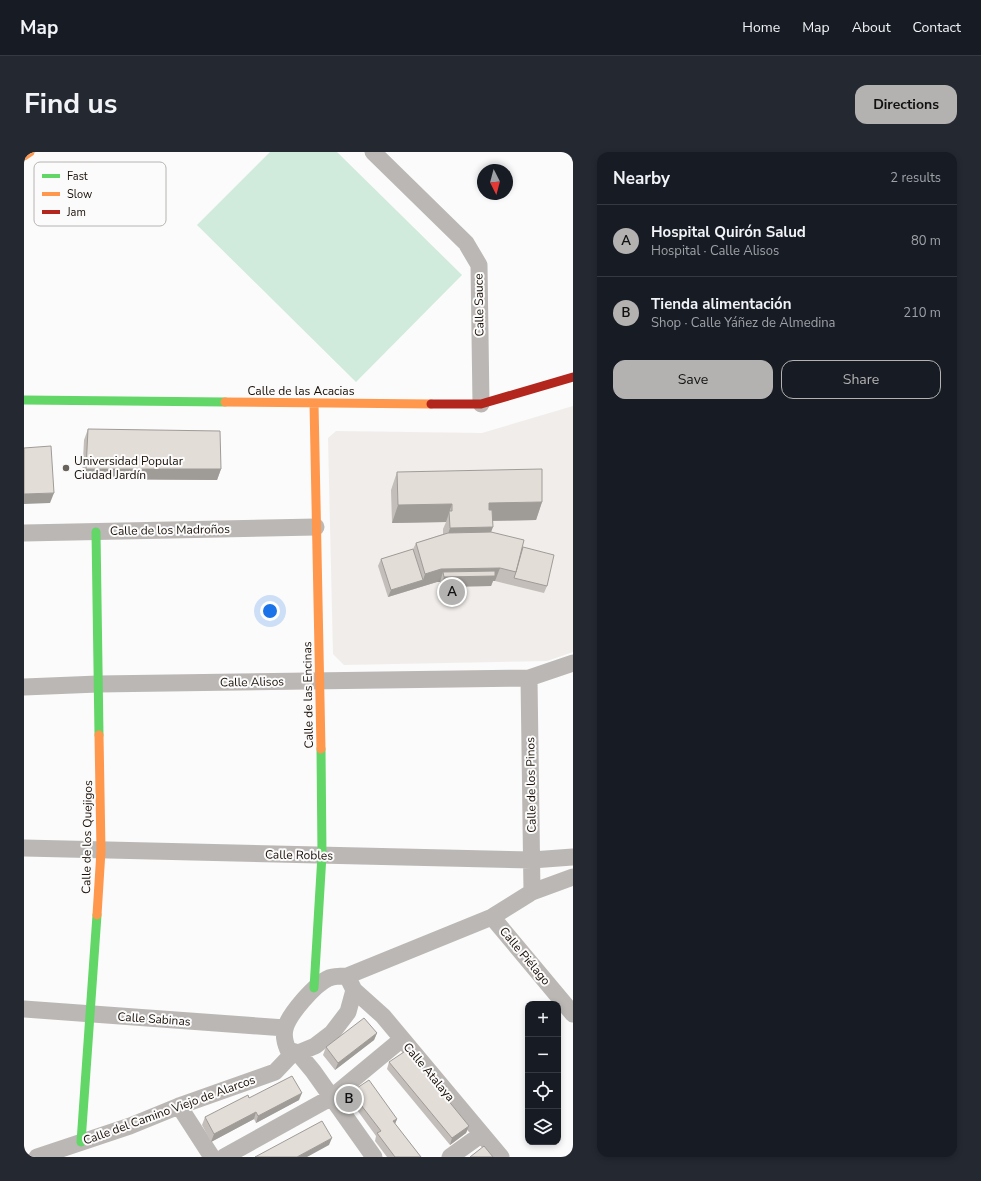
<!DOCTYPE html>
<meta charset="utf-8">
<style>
:root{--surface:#171b24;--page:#242831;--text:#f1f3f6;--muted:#9ea1a6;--line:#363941;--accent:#b3b2b1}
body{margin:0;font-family:"Nunito Sans",sans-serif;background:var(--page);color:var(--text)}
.controls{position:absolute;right:12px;bottom:12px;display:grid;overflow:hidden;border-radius:8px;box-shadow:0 2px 6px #0003}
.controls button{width:36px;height:36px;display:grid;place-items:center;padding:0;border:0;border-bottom:1px solid var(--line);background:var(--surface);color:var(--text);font:20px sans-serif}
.compass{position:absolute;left:453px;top:12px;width:36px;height:36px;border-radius:50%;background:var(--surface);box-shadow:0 2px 6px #0003;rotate:174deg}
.you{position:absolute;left:246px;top:459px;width:14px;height:14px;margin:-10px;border:3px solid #fff;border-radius:50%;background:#1a73e8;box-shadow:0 0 0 6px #1a73e833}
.badge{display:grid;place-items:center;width:26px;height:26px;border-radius:50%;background:var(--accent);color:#111;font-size:13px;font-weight:700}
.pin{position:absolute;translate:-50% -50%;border:2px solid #fff;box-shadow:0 1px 4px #0006}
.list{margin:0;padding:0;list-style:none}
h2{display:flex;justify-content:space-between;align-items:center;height:52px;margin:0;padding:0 16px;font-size:17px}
h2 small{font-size:13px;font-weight:400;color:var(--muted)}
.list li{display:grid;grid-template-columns:26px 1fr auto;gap:12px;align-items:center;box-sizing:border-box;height:72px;padding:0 16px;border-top:1px solid var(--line)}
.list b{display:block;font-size:15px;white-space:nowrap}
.list p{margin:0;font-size:13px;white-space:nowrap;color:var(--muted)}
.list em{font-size:13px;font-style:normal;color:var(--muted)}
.actions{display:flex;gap:8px;padding:12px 16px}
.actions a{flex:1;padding:9px 0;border:1px solid var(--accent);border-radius:12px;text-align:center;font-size:14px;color:var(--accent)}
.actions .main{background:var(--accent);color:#111}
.icon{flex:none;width:22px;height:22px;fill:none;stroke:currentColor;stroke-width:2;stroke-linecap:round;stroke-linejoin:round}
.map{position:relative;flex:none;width:549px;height:1005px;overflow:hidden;border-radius:12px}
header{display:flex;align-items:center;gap:24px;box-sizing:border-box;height:56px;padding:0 20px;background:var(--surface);border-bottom:1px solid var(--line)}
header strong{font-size:19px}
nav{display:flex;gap:22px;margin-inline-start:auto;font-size:14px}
.intro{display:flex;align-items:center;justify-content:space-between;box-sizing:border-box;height:96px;padding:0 24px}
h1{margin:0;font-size:28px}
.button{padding:10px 18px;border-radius:12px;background:var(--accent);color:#111;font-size:14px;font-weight:700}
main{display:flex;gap:24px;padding:0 24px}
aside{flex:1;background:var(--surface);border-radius:12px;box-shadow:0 2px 6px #0003}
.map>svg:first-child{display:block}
</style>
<header>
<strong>Map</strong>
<nav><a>Home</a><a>Map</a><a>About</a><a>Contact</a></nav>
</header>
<div class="intro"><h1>Find us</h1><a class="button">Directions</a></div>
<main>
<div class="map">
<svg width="549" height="1005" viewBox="0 0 549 1005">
<rect width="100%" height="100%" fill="#fbfbfb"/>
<path fill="#f1edea" d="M 549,254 L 549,500 L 523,509 L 320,513 L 309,502 L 304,286 L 312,279 L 458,281 Z"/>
<path fill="#d0eadb" d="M 246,0 L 313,0 L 438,123 L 332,230 L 173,73 Z"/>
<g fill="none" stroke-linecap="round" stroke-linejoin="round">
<path stroke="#bbb7b4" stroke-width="17" d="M 349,0 L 442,91 L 455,113 L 457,252
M 0,381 L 292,375
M 505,526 L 508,740
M 0,535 L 74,532 L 505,526 L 549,511
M 0,696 L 508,708 L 549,705
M 468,765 L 549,862
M 323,824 L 330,838 L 324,860 L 308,881 L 291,894 L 274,901 L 264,898 C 261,891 259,885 261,877 C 264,863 291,832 305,826 C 310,824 318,824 323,824 L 468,765 L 508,740 L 549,725
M 330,838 L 359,864 L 477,1005
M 0,857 L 261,876
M 274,901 L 289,919 L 350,1005
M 155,954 L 188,1005
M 13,1005 L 106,974 L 155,954 L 251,920 L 270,900
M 200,1005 L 308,945 L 378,887
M 426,1005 L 458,982"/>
<path stroke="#63d668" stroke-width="9" d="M 0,248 L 201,250
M 72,380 L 75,583
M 290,836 L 298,703 L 297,597
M 57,990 L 73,763"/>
<path stroke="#ff974d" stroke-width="9" d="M 0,4 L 6,0
M 201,250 L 407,252
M 290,251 L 297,597
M 73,763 L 77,699 L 75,583"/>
<path stroke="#b3261e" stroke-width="9" d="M 407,252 L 457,252 L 549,225"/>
</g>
<path fill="#c3beba" d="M 64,277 L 197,317 L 193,328 L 58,327 L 60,288 Z
M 373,320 L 518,350 L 512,368 L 469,369 L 467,380 L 499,395 L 523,434 L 520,441 L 471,429 L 469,429 L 467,434 L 416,435 L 416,430 L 413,430 L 364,445 L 354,414 L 357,407 L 389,397 L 392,391 L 419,382 L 419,377 L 422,370 L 368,371 L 367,338 Z
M 353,881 L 350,888 L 311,918 L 299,903 L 302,895 Z
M 365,910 L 445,974 L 442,981 L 426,993 L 363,917 Z
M 327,940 L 373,967 L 371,972 L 397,1005 L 363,1005 L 351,989 L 352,984 L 325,947 Z
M 225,946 L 275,948 L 232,971 L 230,967 L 187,990 L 178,973 L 181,965 Z"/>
<path fill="#9f9b97" d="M 62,317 L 197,317 L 193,328 L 58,327 Z
M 30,341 L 26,351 L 0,352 L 0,342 Z
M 518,350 L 512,368 L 458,369 L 465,351 Z
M 428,352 L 422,370 L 368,371 L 374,353 Z
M 469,375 L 462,393 L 420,394 L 426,376 Z
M 476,416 L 471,429 L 469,429 L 467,434 L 416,435 L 420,425 L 419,420 L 416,430 L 413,430 L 364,445 L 367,438 L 399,428 L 401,422 L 417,417 Z
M 353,881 L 350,888 L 311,918 L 314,911 Z
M 278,941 L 275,948 L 232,971 L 234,964 Z
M 232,960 L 230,967 L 187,990 L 190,982 Z
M 373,967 L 370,974 L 369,969 Z
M 445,974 L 442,981 L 426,993 L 428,986 Z
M 308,986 L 305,993 L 283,1005 L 273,1005 Z"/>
<path fill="#e3ddd8" stroke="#9f9b97" d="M 64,277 L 196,279 L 197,317 L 62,317 Z
M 27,294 L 30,341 L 0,342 L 0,296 Z
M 518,317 L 518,350 L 465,351 L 465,358 L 468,358 L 469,375 L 426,376 L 425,359 L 428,359 L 428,352 L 374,353 L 373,320 Z
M 467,380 L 500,388 L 492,420 L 476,416 L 417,417 L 401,422 L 392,391 L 424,381 Z
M 499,395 L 530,403 L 523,434 L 490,426 L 492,420 Z
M 389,397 L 399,428 L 367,438 L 357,407 Z
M 471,419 L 471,424 L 420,425 L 419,420 Z
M 340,866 L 353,881 L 314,911 L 302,895 Z
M 383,898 L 445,974 L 428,986 L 365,910 Z
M 268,924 L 278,941 L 234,964 L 232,960 L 190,982 L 181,965 L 224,943 L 225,946 Z
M 345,928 L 373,967 L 369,969 L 397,1005 L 371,1005 L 353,981 L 357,979 L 327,940 Z
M 298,969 L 308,986 L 273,1005 L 231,1005 Z
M 460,994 L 469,1005 L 446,1005 Z"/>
<circle fill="#68625c" stroke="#fbfbfb" stroke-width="1.5" cx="42" cy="316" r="4"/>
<g text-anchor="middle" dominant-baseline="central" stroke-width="4" stroke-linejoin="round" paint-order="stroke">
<g font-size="12" fill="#190f06" stroke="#fbfbfb">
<text transform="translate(455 153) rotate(-91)">Calle Sauce</text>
<text x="277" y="239">Calle de las Acacias</text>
<text transform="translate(146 378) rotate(-1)">Calle de los Madroños</text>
<text transform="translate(228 530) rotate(-1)">Calle Alisos</text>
<text transform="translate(284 543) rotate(-91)">Calle de las Encinas</text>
<text transform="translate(507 633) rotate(-91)">Calle de los Pinos</text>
<text transform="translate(63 685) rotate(-89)">Calle de los Quejigos</text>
<text transform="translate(275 703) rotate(1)">Calle Robles</text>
<text transform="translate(501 804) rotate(50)">Calle Piélago</text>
<text transform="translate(130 867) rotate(4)">Calle Sabinas</text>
<text transform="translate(405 920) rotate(50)">Calle Atalaya</text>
<text transform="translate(145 958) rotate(-20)">Calle del Camino Viejo de Alarcos</text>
</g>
<g font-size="12" fill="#190f06" stroke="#fbfbfb" text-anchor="start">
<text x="50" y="309">Universidad Popular<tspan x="50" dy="14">Ciudad Jardín</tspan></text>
</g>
</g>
<rect x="10" y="10" width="132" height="64" rx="6" fill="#fbfbfb" stroke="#b7b4b2" stroke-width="1"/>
<rect x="18" y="22" width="18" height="4" fill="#63d668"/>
<rect x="18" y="40" width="18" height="4" fill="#ff974d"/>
<rect x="18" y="58" width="18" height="4" fill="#b3261e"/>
<g font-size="11" fill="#190f06">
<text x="43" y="28">Fast</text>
<text x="43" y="46">Slow</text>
<text x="43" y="64">Jam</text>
</g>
</svg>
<div class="controls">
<button>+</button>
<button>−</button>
<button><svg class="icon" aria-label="locate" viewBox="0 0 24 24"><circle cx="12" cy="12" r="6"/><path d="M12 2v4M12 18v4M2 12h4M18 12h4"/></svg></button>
<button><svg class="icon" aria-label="layers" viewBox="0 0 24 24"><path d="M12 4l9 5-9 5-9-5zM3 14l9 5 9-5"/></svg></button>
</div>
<svg class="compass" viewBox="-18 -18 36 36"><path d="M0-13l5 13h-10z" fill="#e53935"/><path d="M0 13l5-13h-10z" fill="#9ea1a6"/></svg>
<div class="you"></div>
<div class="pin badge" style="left:428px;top:440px">A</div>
<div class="pin badge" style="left:325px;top:947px">B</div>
</div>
<aside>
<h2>Nearby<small>2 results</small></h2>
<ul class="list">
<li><span class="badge">A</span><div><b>Hospital Quirón Salud</b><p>Hospital · Calle Alisos</p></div><em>80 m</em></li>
<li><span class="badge">B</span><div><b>Tienda alimentación</b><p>Shop · Calle Yáñez de Almedina</p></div><em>210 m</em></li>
</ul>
<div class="actions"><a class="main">Save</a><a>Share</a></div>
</aside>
</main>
